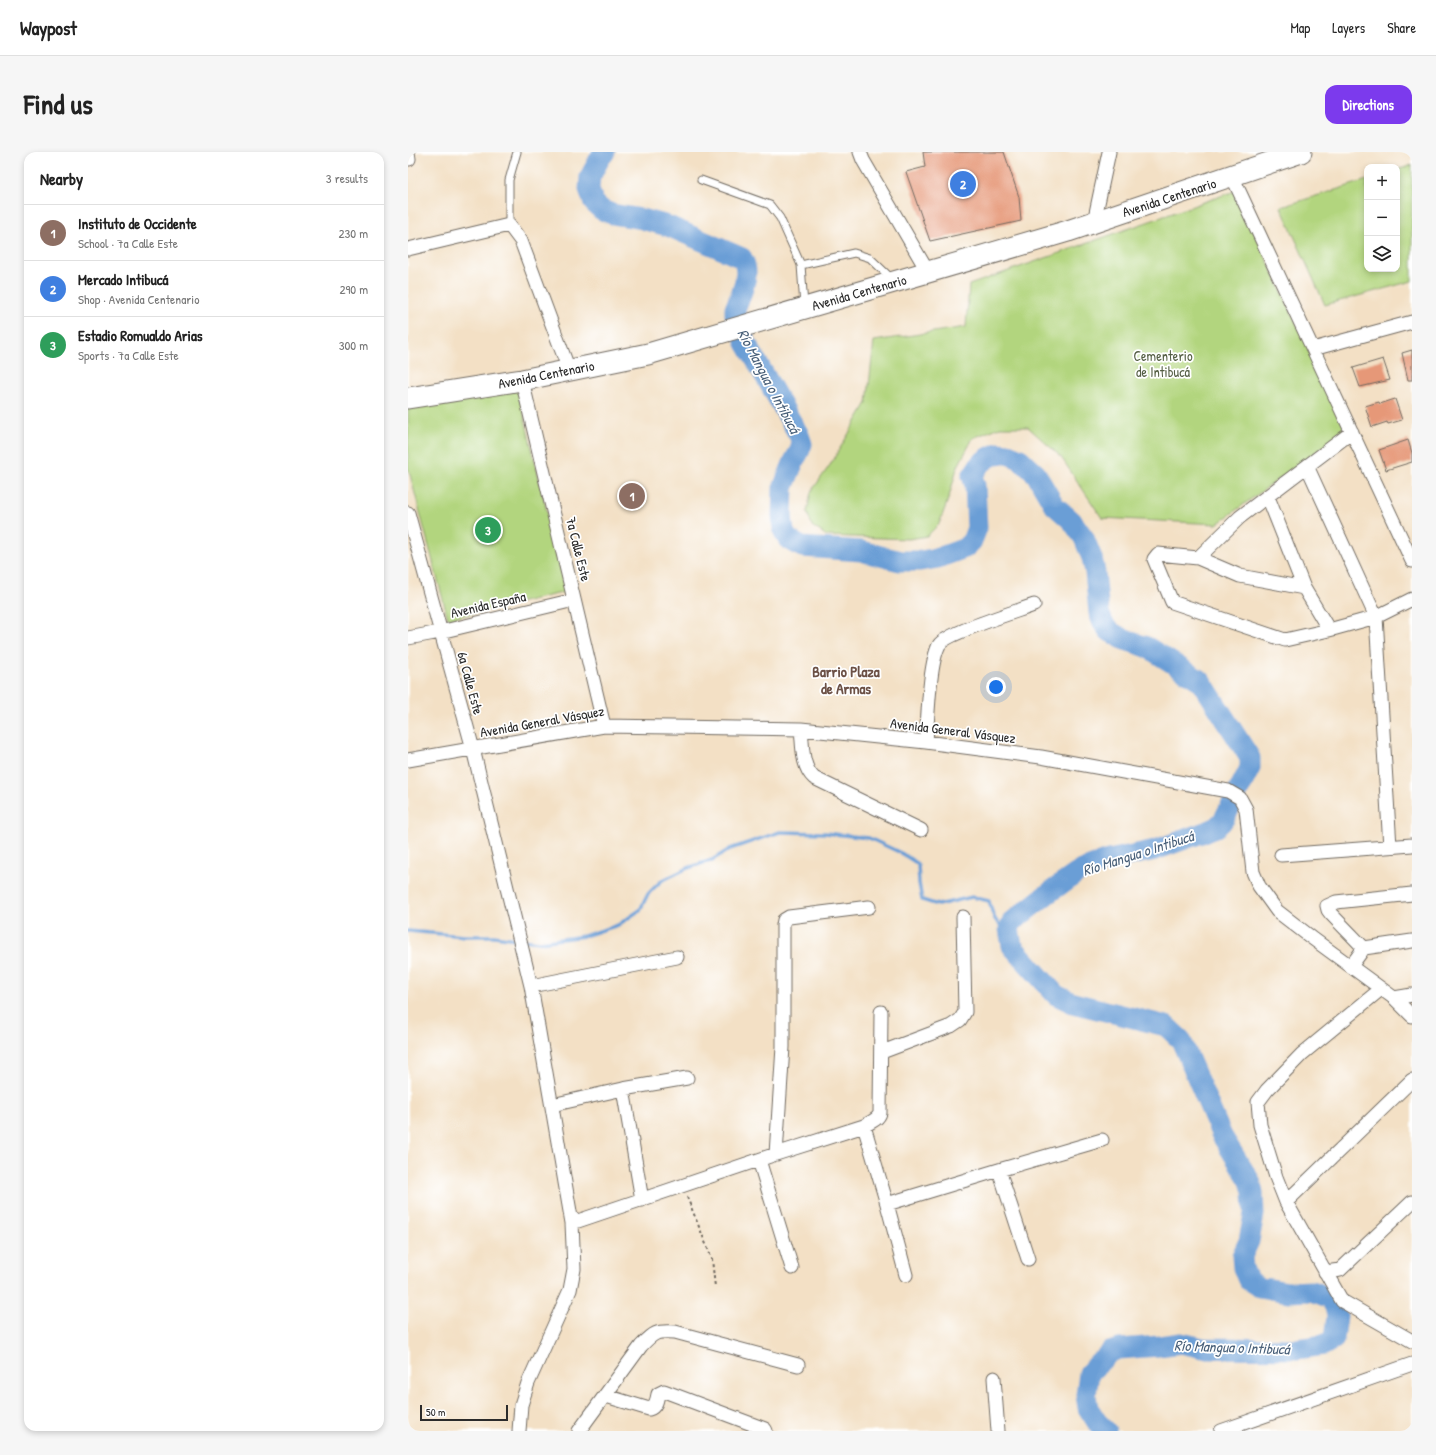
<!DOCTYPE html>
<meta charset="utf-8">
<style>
:root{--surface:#fff;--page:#f6f6f6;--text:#222;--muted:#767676;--line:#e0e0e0;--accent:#7c3aed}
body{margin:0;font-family:"Patrick Hand",sans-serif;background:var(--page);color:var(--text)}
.controls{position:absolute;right:12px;top:12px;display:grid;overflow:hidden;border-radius:8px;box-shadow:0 2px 6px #0003}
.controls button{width:36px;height:36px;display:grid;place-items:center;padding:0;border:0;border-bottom:1px solid var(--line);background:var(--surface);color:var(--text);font:20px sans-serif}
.scale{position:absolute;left:12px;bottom:10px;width:88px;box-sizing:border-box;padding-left:4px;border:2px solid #2b2b2b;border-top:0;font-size:11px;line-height:14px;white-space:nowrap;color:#2b2b2b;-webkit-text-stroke:3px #fff;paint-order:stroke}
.you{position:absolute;left:588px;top:535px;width:14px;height:14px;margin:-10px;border:3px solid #fff;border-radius:50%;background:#1a73e8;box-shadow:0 0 0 6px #1a73e833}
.badge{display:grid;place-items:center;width:26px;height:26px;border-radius:50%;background:var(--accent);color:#fff;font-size:13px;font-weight:700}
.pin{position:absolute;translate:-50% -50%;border:2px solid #fff;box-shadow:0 1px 4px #0006}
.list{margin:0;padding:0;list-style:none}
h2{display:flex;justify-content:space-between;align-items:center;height:52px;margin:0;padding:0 16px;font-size:17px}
h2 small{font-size:13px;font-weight:400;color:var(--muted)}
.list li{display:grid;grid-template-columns:26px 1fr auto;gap:12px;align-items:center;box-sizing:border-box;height:56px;padding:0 16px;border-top:1px solid var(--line)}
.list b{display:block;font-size:15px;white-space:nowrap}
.list p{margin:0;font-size:13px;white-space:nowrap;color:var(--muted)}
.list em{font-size:13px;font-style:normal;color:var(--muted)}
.icon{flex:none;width:22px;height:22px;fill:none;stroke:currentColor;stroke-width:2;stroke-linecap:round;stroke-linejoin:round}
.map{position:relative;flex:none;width:1004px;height:1279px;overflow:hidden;border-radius:12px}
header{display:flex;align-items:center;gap:24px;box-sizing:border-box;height:56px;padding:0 20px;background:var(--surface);border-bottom:1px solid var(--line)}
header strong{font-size:19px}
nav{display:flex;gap:22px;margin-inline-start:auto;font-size:14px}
.intro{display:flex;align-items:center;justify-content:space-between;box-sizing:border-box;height:96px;padding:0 24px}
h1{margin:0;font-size:28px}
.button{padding:10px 18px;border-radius:12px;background:var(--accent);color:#fff;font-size:14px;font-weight:700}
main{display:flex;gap:24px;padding:0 24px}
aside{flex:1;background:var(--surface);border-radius:12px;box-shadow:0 2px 6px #0003}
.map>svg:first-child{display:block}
</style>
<header>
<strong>Waypost</strong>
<nav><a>Map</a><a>Layers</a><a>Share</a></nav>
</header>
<div class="intro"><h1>Find us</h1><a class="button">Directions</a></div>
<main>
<aside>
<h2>Nearby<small>3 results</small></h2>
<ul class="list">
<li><span class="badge" style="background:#8d6e63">1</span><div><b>Instituto de Occidente</b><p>School · 7a Calle Este</p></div><em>230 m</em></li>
<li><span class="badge" style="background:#3f7fe0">2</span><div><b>Mercado Intibucá</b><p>Shop · Avenida Centenario</p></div><em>290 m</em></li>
<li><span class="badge" style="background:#2e9e5b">3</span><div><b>Estadio Romualdo Arias</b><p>Sports · 7a Calle Este</p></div><em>300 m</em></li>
</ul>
</aside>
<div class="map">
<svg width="1004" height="1279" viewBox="0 0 1004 1279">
<rect width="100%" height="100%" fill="#fff"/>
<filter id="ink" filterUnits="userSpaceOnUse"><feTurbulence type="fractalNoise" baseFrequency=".025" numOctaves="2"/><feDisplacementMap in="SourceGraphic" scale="8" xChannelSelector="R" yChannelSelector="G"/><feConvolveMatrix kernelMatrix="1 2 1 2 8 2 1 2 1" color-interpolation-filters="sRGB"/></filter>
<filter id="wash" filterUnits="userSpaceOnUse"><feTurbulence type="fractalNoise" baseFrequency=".012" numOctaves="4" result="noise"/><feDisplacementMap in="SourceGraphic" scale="16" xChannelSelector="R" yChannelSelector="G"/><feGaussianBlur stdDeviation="0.9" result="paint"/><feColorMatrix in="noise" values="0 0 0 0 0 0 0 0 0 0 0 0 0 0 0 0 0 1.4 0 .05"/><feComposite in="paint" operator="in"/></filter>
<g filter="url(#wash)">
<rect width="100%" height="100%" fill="#f3e0c5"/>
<path fill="#b2d57e" stroke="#6e8054" d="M 1004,13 L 1004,129 L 917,153 L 873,55 L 959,28 L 959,117 L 989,117 L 989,18 Z
M 827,39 L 938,278 L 809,372 L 694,366 L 653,305 L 620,275 L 592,275 L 565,286 L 549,316 L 541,345 L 531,372 L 519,384 L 501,387 L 419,384 L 404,374 L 399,360 L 403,340 L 422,313 L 459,251 L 466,189 L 558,175 L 561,133 Z
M 110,238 L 158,440 L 40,467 L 0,315 L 0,255 Z"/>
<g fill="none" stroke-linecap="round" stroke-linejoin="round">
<path stroke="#6b9ed6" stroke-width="3.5" d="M 0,779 L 56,784 L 86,784 L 108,787
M 115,788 L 132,790 L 176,784 L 210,773 L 232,758 L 240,742 L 253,729 L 280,716 L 304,708 L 322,697 L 372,680 L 417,681 L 461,686 L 493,701 L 510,712 L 511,731 L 514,748 L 530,753 L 564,745 L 581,749 C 585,763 586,773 601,777"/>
<path stroke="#6b9ed6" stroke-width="21" d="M 197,0 L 192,6 L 182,25 L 181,37 L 186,51 L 194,58 L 204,62 L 234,67 L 260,74 L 334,106 C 344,123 333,141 327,157 L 327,162 L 338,191 L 391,283 L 394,292 L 391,300 L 386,309 L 375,336 L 374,364 L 376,380 L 380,387 L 394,395 L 453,399 L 492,409 L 512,409 L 530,406 L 557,396 L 564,389 L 569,376 L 567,333 L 564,324 L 572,312 L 580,306 L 590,301 L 600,302 L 612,307 L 628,322 L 646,353 L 664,369 L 676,386 L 684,406 L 687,420 L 691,461 L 695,471 L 701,479 L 717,488 L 739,495 L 793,529 L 842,606 L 842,616 L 819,661 C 816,669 812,673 805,677 L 747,698 L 697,709 L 672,719 L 638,743 L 604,770 L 601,777 L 604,794 L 648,843 L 665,851 L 758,874 L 773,888 L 814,984 L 842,1029 L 845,1040 L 846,1062 L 841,1089 L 834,1104 L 835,1116 L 840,1128 L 851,1135 L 880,1140 L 904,1139 L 922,1146 L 927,1155 L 929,1164 L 926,1187 L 916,1193 L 889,1197 L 795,1196 L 773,1191 L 751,1194 L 711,1197 L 702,1200 L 681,1221 L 678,1243 L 680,1256 L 689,1270 L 698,1279"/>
</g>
<g id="blocks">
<path fill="#e69878" d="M 515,0 L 596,0 L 611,45 L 613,69 L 522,89 L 498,20 L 517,15 Z
M 1004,198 L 1004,228 L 1000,228 L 994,201 Z
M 975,207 L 982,228 L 952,235 L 945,216 Z
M 987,247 L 994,268 L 980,272 L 979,270 L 964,275 L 957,254 L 971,250 L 972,252 Z
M 1000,288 L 1004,301 L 1004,310 L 978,318 L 971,298 Z"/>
</g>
</g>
<g filter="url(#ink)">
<use href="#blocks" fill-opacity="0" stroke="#716a61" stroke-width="1"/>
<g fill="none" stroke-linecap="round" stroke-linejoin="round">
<defs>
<path id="service" d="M 293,28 L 362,53 L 372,66 L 393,113 L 396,154
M 101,73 L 101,28 L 109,0
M 393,113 L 446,101 L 462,106 L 484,127"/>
<path id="minor" d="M 0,0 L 1,7
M 452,0 L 455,8 L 520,120
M 824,24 L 1004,409
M 686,70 L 701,0
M 0,97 L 101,73 L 113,89 L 161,218
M 905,197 L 1004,170
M 114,228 L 196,574
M 899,314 L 968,465 L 982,695
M 860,345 L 896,436 L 921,478
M 0,361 L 65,597 L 123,834 L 164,1071 L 166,1117 L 162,1138 L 120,1231 L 113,1253 L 111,1279
M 790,406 L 832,365 L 944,280
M 896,436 L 832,424 L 790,406 L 750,402 L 746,407 L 764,450 L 877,488 L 921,478 L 968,465 L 1004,447
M 0,486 L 32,480 L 166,448
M 393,577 C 395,593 393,614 406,626 L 513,678
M 518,590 C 520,567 521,512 531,493 C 538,481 610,459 626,453
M 0,608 L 196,574 L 393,577 L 518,590 L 633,605 L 820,639 L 832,646 L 838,657 L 845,720 L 851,734 L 869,759 L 904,786 L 986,846 L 1004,864
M 873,703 L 1004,693
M 956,796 L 923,762 L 920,758 L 919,754 L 928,750 L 1004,742
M 943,814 L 956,796 L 1004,789
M 123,834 L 269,805
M 973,837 L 894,902 L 859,938 L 850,950 L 852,973 L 868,1025 L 878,1050 L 934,1149 L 1004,1189
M 986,846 L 1004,843
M 474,900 L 543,874 L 552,868 L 557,860 L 555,765
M 215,937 L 234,1048
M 144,953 L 215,937 L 279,926
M 456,974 L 479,1052 L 591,1018 L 694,988
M 368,1002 L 375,895 L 375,773 L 376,768 L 381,765 L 461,755
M 351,1008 L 384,1116
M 591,1018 L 620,1107
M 878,1050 L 1004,928
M 479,1052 L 498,1123
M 164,1071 L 368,1002 L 456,974 C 462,970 470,968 472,961 L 473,860
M 917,1120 L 932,1118 L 1004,1050
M 586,1226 L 590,1279
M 198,1244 L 241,1257 C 248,1255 249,1248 250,1242 L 256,1239 L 357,1277 L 358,1279
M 171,1279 L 233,1194 C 246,1180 248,1179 267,1180 L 390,1213
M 813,1279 L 1004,1212"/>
<path id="primary" d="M 0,246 L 114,228 L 240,202 L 660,79 L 893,0"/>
</defs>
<use href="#service" stroke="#716a61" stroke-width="9"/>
<use href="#minor" stroke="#716a61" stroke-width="15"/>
<use href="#primary" stroke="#716a61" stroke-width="23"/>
<path stroke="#716a61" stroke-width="2" stroke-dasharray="3 3" stroke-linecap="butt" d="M 279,1045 L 304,1107 L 307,1135"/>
<use href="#service" stroke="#fff" stroke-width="7"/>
<use href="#minor" stroke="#fff" stroke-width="13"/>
<use href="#primary" stroke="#fff" stroke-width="21"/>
</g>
</g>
<g text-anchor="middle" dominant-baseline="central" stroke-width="3.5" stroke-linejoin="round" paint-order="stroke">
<g font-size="14" fill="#2b2b2b" stroke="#fff">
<text transform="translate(761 45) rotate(-18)">Avenida Centenario</text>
<text transform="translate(451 140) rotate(-16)">Avenida Centenario</text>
<text transform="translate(138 222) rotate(-11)">Avenida Centenario</text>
<text transform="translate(171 397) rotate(76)">7a Calle Este</text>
<text transform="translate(80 452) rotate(-13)">Avenida España</text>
<text transform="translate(63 531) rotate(75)">6a Calle Este</text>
<text transform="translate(134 569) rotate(-10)">Avenida General Vásquez</text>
<text transform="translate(545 578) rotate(7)">Avenida General Vásquez</text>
</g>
<g font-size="14" fill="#545e44" stroke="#fff">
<text x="755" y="203">Cementerio<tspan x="755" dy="16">de Intibucá</tspan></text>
</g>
<g font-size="15" font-style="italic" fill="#485f78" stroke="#fff">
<text transform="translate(361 229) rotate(62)">Río Mangua o Intibucá</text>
<text transform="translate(730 701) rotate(-18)">Río Mangua o Intibucá</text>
<text transform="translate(824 1195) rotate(2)">Río Mangua o Intibucá</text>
</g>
<g font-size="15" font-weight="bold" fill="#6c5146" stroke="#fff">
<text x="438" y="519">Barrio Plaza<tspan x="438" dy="17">de Armas</tspan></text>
</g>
</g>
</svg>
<div class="controls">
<button>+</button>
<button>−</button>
<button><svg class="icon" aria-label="layers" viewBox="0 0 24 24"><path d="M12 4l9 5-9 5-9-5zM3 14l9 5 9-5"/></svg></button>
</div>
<div class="scale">50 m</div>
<div class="you"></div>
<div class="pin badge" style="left:224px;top:344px;background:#8d6e63">1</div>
<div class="pin badge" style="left:555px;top:32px;background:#3f7fe0">2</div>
<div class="pin badge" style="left:80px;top:378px;background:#2e9e5b">3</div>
</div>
</main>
